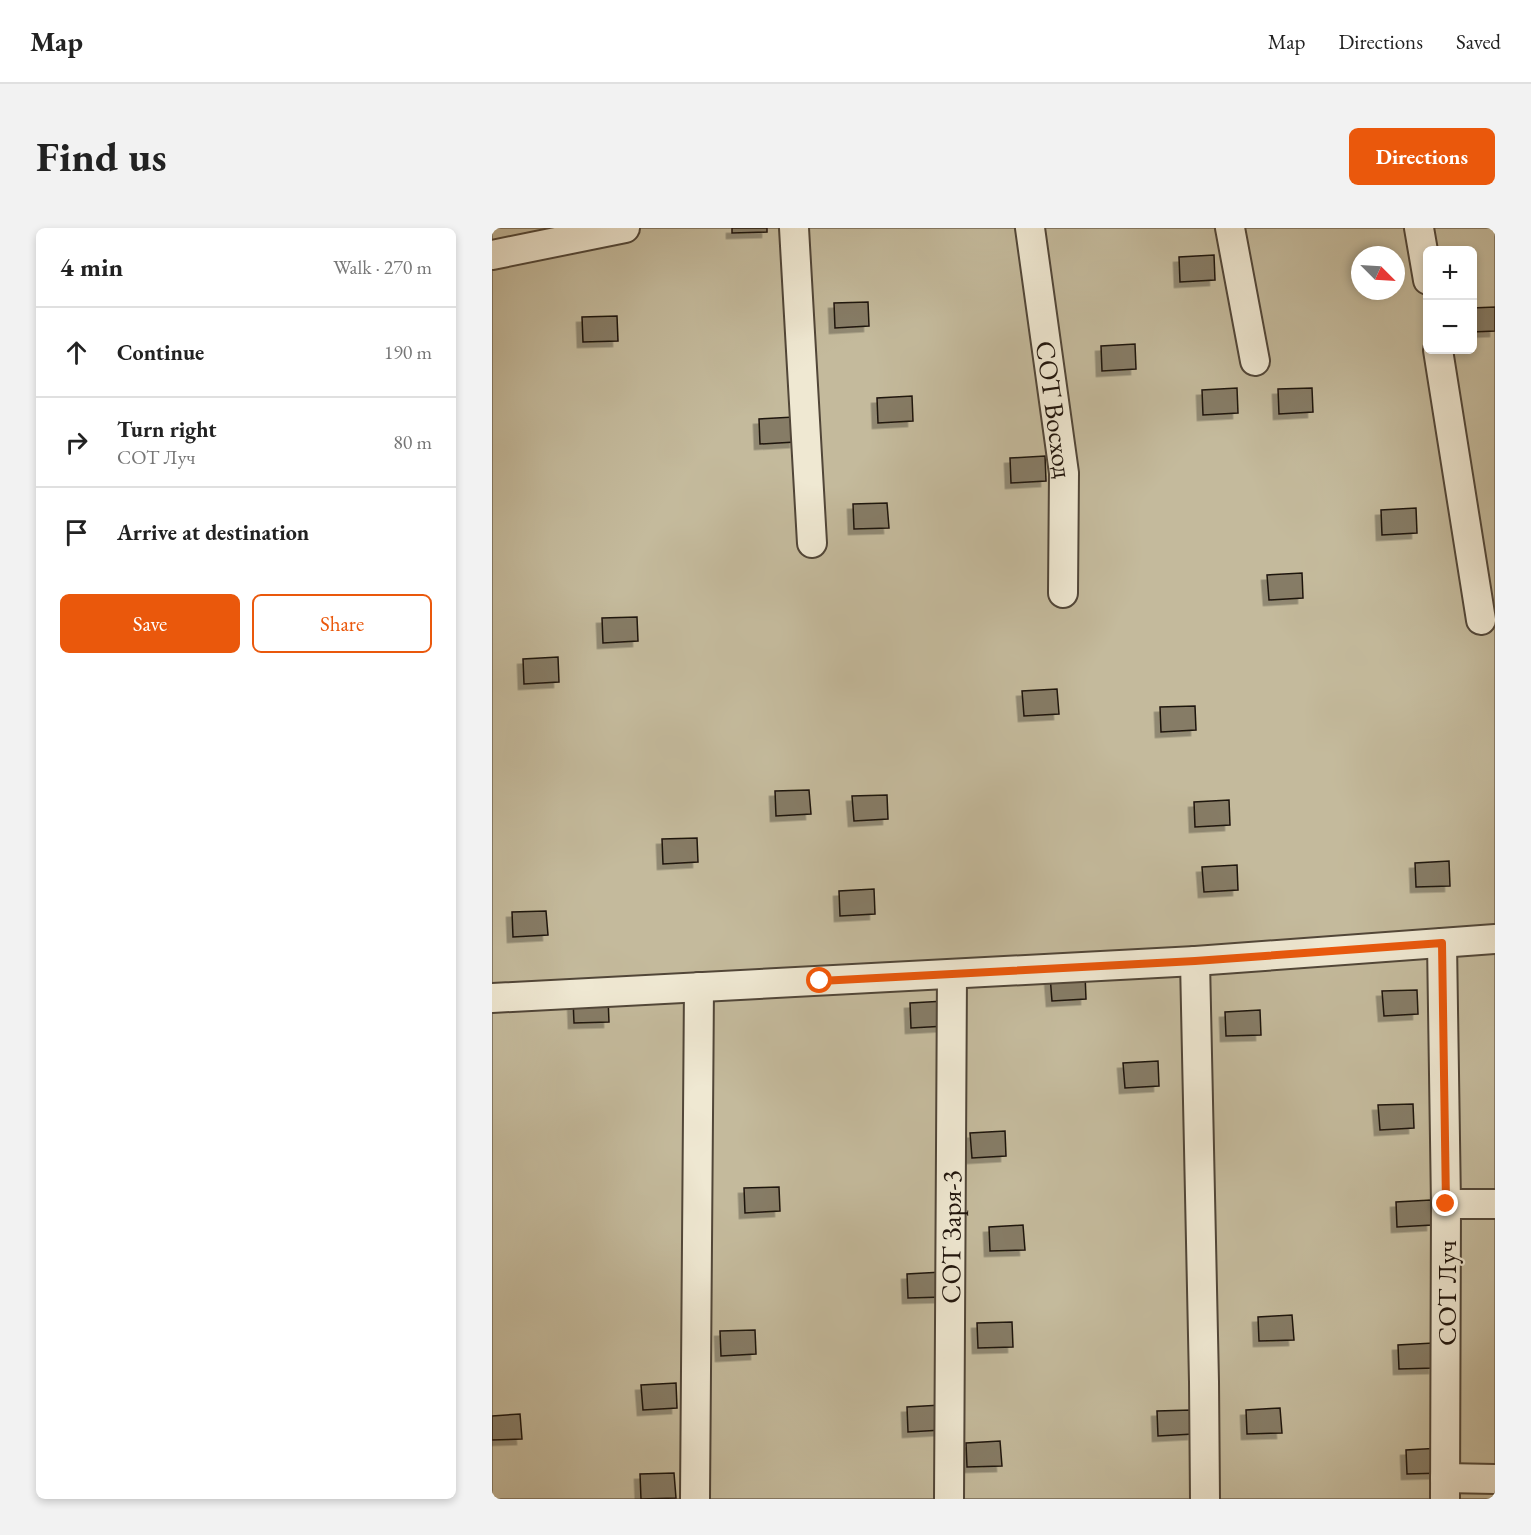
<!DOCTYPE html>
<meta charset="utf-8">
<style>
:root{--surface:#fff;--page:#f2f2f2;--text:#222;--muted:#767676;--line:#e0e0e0;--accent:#ea580c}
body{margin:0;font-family:"EB Garamond",serif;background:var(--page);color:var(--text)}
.controls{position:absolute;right:18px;top:18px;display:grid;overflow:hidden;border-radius:9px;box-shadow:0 3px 9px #0003}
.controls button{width:54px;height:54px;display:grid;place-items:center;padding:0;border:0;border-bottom:2px solid var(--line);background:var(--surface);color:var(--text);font:30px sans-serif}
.compass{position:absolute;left:859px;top:18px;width:54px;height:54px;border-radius:50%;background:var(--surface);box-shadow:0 3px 9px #0003;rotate:114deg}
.stop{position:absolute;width:18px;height:18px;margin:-14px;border:4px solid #ea580c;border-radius:50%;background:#fff}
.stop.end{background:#ea580c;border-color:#fff;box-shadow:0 2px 6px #0008}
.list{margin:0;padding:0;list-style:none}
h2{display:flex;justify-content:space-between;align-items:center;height:78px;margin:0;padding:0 24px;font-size:26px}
h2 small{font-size:20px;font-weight:400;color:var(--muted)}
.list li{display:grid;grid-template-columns:39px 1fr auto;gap:18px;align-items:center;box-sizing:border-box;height:90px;padding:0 24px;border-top:2px solid var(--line)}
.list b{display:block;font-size:22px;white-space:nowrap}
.list p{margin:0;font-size:20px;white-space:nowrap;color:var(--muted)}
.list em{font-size:20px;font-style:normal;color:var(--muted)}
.actions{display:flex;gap:12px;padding:18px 24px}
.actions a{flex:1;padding:14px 0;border:2px solid var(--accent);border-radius:9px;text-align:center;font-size:21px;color:var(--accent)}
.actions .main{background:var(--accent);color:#fff}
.icon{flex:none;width:33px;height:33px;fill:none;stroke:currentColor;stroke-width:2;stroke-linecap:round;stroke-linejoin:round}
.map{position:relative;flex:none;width:1003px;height:1271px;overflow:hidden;border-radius:9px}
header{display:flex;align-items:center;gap:36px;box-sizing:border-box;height:84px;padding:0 30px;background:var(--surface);border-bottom:2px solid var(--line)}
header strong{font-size:28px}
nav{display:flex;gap:33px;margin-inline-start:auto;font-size:21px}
.intro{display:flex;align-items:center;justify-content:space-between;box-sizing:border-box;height:144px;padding:0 36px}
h1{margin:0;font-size:42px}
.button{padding:15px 27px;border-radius:9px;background:var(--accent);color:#fff;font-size:21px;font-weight:700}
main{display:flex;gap:36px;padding:0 36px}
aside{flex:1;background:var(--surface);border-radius:9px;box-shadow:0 3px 9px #0003}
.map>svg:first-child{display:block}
</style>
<header>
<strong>Map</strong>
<nav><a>Map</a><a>Directions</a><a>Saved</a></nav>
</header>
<div class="intro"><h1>Find us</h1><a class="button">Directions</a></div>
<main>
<aside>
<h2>4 min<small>Walk · 270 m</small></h2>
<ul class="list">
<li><svg class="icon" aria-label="ahead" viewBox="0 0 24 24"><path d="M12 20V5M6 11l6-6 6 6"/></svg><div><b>Continue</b></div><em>190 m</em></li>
<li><svg class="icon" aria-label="right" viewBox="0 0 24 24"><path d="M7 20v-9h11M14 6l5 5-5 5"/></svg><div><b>Turn right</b><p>СОТ Луч</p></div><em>80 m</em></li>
<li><svg class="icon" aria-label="arrive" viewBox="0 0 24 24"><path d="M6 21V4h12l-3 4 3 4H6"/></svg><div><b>Arrive at destination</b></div></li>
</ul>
<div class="actions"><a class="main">Save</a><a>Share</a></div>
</aside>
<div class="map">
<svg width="1003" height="1271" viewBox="0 0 1003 1271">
<defs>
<filter id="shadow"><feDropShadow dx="-5.5" dy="5.5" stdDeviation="0" flood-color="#0004"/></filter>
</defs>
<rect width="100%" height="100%" fill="#e6dcba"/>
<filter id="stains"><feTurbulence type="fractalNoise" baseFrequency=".00333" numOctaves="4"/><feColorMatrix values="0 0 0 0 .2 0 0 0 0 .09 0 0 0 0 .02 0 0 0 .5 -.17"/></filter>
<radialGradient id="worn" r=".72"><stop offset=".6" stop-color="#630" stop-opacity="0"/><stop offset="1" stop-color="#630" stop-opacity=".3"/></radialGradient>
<path fill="#c4ba9c" stroke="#726754" stroke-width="1.5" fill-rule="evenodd" d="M 0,0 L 1003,0 L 1003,1271 L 0,1271 ZM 936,22 L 980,22 L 980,122 L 936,122 ZM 868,27 L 904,27 L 904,63 L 868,63 Z"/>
<path fill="#867c66" stroke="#1f140c" stroke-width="1.5" filter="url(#shadow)" d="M 240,0 L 275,0 L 275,4 L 240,5 Z
M 722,27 L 723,52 L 688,54 L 687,29 Z
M 376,74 L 377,98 L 343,100 L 342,75 Z
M 1003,79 L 1003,103 L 980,104 L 980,80 Z
M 125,88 L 126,113 L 91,114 L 90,89 Z
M 643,116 L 644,141 L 610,143 L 609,118 Z
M 745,160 L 746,185 L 711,187 L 710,162 Z
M 820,160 L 821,184 L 787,186 L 786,161 Z
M 420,168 L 421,193 L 386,195 L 385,170 Z
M 302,189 L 303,214 L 268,216 L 267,191 Z
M 553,228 L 554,253 L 519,255 L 518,230 Z
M 395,275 L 397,300 L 362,301 L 361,276 Z
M 924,280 L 925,305 L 890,307 L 889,282 Z
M 810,345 L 811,370 L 777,372 L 775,347 Z
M 145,389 L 146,413 L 111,415 L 110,390 Z
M 66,429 L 67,454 L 32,456 L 31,431 Z
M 565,461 L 567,486 L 532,488 L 530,463 Z
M 703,478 L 704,502 L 669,504 L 668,479 Z
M 317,562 L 319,586 L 284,588 L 283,563 Z
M 395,567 L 396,591 L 362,593 L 360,568 Z
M 737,572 L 738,597 L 703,599 L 702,574 Z
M 205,610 L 206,634 L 171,636 L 170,611 Z
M 957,633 L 958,658 L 924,659 L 923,635 Z
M 745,637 L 746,662 L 712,664 L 710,639 Z
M 382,661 L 383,686 L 348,688 L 347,663 Z
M 54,683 L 56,707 L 21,709 L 20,684 Z
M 593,746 L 594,771 L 560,773 L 558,748 Z
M 925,762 L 926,786 L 892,788 L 890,763 Z
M 116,769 L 117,794 L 82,795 L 81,771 Z
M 453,773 L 454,798 L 419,800 L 418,775 Z
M 768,782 L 769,807 L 734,808 L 733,784 Z
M 666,833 L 667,858 L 633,860 L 631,835 Z
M 921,876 L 922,900 L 888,902 L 886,877 Z
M 513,903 L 514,928 L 480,930 L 478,905 Z
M 287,959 L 288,983 L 253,985 L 252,960 Z
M 939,972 L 940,997 L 905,999 L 904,974 Z
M 531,997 L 533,1022 L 498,1023 L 497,999 Z
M 450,1044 L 451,1069 L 416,1070 L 415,1046 Z
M 800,1087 L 802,1112 L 767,1113 L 766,1089 Z
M 520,1094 L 521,1119 L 486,1120 L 485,1095 Z
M 263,1102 L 264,1126 L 229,1128 L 228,1103 Z
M 941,1115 L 942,1140 L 907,1141 L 906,1117 Z
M 184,1155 L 185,1180 L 151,1182 L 149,1157 Z
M 449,1177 L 450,1202 L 416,1204 L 415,1179 Z
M 788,1180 L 790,1205 L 755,1206 L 754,1182 Z
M 700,1182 L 701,1206 L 666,1208 L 665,1183 Z
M 28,1186 L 30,1211 L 0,1212 L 0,1188 Z
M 508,1213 L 510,1238 L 475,1239 L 474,1215 Z
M 949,1220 L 950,1245 L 915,1246 L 914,1222 Z
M 182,1245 L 184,1270 L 149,1271 L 148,1246 Z"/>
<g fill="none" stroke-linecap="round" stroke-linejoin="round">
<defs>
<g id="minor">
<path d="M 302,0 L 320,315"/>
<path id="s1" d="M 538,0 L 572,245 L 571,365"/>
<path d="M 738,0 L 763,133"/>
<path d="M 927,0 L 936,52"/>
<path d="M 0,27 L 133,0"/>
<path d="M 946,122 L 989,392"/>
<path d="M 950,715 L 954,976 L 953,1271"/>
<path d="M 703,733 L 712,1154 L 713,1271"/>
<path d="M 0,770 L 703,733 L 1003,711"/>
<path d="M 954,976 L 1003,976"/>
<path d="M 953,1250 L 1003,1251"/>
<path d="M 203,1271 L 207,759"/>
<path id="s2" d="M 457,1271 L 460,746"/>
</g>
</defs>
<use href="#minor" stroke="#514638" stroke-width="32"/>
<use href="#minor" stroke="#efe8d2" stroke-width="28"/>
</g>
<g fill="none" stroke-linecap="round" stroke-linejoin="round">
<path stroke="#ea580c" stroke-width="8" d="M 328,753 L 703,733 L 950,715 L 954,976"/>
</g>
<g text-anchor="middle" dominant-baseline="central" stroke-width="4.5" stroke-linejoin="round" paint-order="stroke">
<g font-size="27" fill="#1f140c" stroke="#efe8d2">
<text stroke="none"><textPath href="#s1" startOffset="183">СОТ Восход</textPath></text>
<text stroke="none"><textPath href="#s2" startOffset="262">СОТ Заря-3</textPath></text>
<text transform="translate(954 1065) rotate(-90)">СОТ Луч</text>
</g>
</g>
<rect width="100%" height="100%" filter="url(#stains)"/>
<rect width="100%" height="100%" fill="url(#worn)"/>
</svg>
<div class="controls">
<button>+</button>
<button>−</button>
</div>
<svg class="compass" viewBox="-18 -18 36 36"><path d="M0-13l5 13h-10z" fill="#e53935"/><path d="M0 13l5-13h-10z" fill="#767676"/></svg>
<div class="stop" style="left:328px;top:753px"></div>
<div class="stop end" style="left:954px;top:976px"></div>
</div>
</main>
